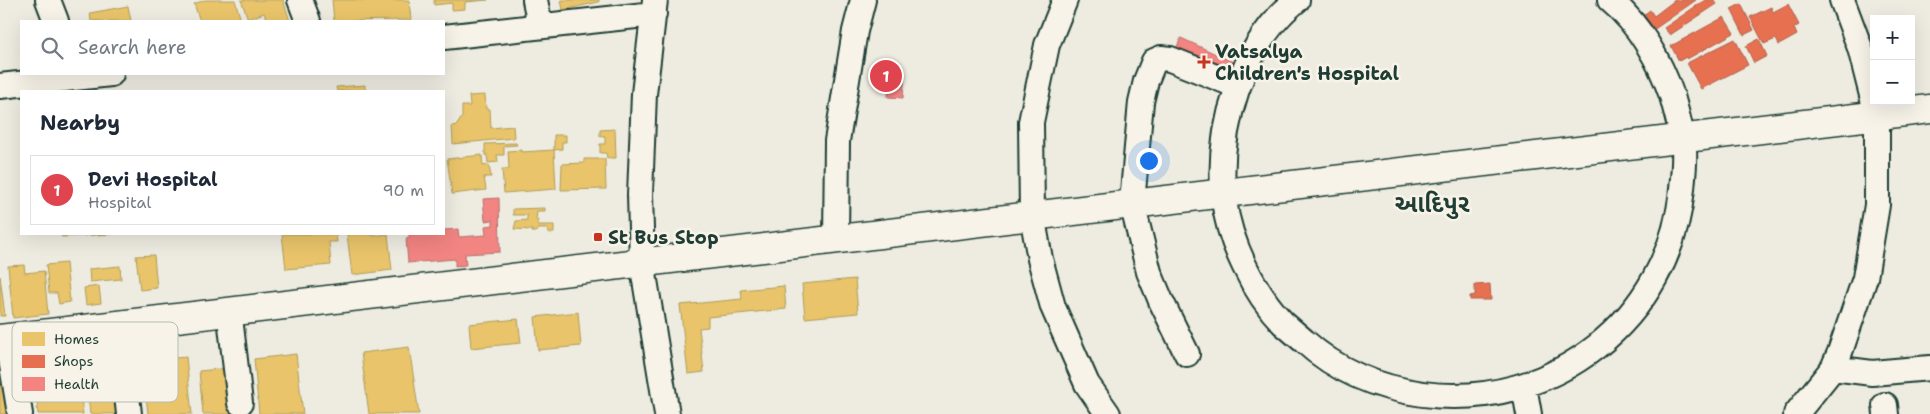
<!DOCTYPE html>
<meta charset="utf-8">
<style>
:root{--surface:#fff;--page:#f6f6f7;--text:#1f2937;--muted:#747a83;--line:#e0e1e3;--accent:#c8321e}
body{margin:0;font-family:"Shantell Sans","Noto Sans Gujarati",sans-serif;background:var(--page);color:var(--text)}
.controls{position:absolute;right:15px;top:15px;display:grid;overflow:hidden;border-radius:0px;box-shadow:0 5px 20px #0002}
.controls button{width:45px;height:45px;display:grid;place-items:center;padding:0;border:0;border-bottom:1px solid var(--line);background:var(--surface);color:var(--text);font:25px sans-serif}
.you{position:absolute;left:1148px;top:160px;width:18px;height:18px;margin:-12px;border:4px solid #fff;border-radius:50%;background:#1a73e8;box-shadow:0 0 0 8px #1a73e833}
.badge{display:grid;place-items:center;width:32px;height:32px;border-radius:50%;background:var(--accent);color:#fff;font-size:16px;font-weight:700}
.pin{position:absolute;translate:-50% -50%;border:2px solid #fff;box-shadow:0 1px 5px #0006}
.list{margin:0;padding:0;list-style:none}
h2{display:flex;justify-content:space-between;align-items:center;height:65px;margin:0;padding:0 20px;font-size:21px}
h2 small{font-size:16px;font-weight:400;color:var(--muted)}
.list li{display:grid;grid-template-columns:32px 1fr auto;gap:15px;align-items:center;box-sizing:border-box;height:70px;margin:0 10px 10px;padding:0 10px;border:1px solid var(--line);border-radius:0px}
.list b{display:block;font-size:19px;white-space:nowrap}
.list p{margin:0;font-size:16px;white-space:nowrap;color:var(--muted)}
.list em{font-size:16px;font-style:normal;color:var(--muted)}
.icon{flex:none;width:28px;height:28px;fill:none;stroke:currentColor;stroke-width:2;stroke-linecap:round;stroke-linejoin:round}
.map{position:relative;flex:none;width:1930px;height:414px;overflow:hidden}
.search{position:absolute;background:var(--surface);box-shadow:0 5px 20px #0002;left:20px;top:20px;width:425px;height:55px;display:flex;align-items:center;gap:12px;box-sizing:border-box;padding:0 18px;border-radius:0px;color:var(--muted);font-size:19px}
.panel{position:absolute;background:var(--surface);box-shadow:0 5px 20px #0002;left:20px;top:90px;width:425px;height:145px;border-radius:0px}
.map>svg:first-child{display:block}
</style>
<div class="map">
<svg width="1930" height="414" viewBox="0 0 1930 414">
<rect width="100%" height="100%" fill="#eeece1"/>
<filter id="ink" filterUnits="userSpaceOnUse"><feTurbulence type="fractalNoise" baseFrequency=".02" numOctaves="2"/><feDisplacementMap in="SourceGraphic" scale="10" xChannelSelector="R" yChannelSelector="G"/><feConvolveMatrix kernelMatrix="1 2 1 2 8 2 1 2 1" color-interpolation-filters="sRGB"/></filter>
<g filter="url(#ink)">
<path fill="#e9c46a" stroke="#ac9c5a" d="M 205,0 L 235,0 L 240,17 L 232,20 L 232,21 L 200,21 L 194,4 Z
M 241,0 L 283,0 L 290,21 L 279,21 L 279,19 L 267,21 L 264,13 L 248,19 Z
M 332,0 L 409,0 L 411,20 L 334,21 Z
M 434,0 L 488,0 L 465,2 L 465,9 L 452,10 L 452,3 L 434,5 Z
M 561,0 L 599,0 L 599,2 L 563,10 Z
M 128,6 L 131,21 L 91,21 L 90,13 Z
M 365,85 L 365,91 L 337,91 L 336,87 Z
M 485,95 L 486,109 L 490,109 L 491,128 L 513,126 L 514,138 L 453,144 L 452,126 L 457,125 L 462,117 L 462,106 L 470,106 L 469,96 Z
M 615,129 L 616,158 L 607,158 L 606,153 L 600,153 L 600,144 L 605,144 L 605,136 L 600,136 L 600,130 Z
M 554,135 L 566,135 L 566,142 L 562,142 L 562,149 L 554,150 Z
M 516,143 L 517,145 L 504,146 L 504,155 L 497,155 L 498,162 L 488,163 L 487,155 L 485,155 L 485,144 Z
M 521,150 L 521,152 L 554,150 L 556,189 L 504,193 L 502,169 L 509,169 L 508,151 Z
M 482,155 L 483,166 L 489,165 L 491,177 L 484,177 L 486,190 L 452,194 L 447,159 Z
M 584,159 L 605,159 L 606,189 L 561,190 L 562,164 L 584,163 Z
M 545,208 L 545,211 L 537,211 L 536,220 L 538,220 L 538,225 L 554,225 L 554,233 L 548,233 L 548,229 L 538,229 L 536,232 L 532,232 L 532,230 L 514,229 L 516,221 L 527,220 L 527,215 L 513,215 L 513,209 Z
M 61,234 L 112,234 L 62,237 Z
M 282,234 L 336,234 L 337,242 L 329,242 L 331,265 L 286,269 Z
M 347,234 L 372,234 L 372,236 L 388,234 L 392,270 L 352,275 Z
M 154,255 L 157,288 L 140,290 L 136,256 Z
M 66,263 L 70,302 L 59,304 L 57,293 L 49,293 L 46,265 Z
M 24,265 L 25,273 L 44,271 L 48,314 L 13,318 L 8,266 Z
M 120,266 L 121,279 L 90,282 L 89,269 Z
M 0,276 L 5,316 L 0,316 Z
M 855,279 L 858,313 L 805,318 L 802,284 Z
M 99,286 L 101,303 L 86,305 L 84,288 Z
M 784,286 L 786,309 L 708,317 L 708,327 L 699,328 L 704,372 L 688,374 L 680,305 L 742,299 L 741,290 Z
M 578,312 L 581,346 L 538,350 L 535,317 Z
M 518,319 L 521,343 L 471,348 L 469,324 Z
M 409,347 L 419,414 L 369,414 L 361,353 Z
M 296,354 L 303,414 L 259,414 L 254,359 Z
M 186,357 L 192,414 L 148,414 L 142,361 Z
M 239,367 L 244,414 L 203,414 L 199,371 Z
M 133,371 L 137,414 L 90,414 L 86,376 Z
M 22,381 L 26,414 L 0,414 L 0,383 Z
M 81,397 L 83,414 L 38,414 L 37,402 Z"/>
<path fill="#e76f51" stroke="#ab6048" d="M 1675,0 L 1696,0 L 1649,33 L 1638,19 L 1650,10 L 1654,16 Z
M 1705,0 L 1714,0 L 1717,4 L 1670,35 L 1664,28 Z
M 1741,4 L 1754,30 L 1744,35 L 1731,9 Z
M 1788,4 L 1799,25 L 1794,28 L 1797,35 L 1779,45 L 1776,39 L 1764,44 L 1750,17 L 1771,7 L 1773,12 Z
M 1724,17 L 1734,33 L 1687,59 L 1686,57 L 1679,61 L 1671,46 Z
M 1735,39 L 1748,65 L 1701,89 L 1687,63 Z
M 1759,39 L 1767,56 L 1754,63 L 1746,46 Z
M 1490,284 L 1491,300 L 1470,300 L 1470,296 L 1475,295 L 1475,285 Z"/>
<path fill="#f28482" stroke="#b36f6b" d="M 1181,38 L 1240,65 L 1228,89 L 1170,61 Z
M 880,73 L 905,74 L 903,98 L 888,97 L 889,84 L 879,83 Z
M 499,198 L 500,252 L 465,254 L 466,265 L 455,266 L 455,259 L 408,263 L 406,239 L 409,238 L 409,234 L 444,234 L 444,230 L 458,229 L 459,237 L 486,235 L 485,226 L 493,225 L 493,220 L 485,221 L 483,199 Z"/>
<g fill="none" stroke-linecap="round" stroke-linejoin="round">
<defs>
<path id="minor" d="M 48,0 L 56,21
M 300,0 L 308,21
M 535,0 L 540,26
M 655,0 L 644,94 L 640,195 L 642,262 L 667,414
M 1065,0 L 1047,45 L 1031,122 L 1032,215 L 1040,259 L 1053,307 L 1087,384 L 1108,414
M 1297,0 C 1241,44 1216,132 1224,200 C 1229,242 1254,293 1283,323 C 1290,329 1297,335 1304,341 C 1337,371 1379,388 1423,394 C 1552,411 1670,319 1682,189 C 1683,176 1685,163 1684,150 C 1682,131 1677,114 1672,96 C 1660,61 1639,24 1610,0
M 444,37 L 654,14
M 0,86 L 111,74
M 836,239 L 837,141 L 855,31 L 863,0
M 231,326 L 240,403
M 121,340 L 129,414
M 10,353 L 20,414
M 1187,354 L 1161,301 L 1149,272 L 1132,203 L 1141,102 L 1146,81 L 1154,61 L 1161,58 L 1170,59 L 1238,86
M 1833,368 L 1872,373 L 1930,368
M 1524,386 L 1529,414
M 1885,405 L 1886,414
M 1796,414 L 1833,368 L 1840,352 L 1865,278 L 1877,205 L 1877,115 L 1860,48 L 1842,0"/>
<path id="major" d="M 0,339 L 1930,109"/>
</defs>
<use href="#minor" stroke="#1f3d34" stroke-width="28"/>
<use href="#major" stroke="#1f3d34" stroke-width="31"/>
<use href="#minor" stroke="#f7f3e8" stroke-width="24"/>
<use href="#major" stroke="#f7f3e8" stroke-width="28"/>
</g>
</g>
<g fill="#c8321e" stroke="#f7f3e8" stroke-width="2">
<path d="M1201.5 54.5h5v5h5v5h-5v5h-5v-5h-5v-5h5z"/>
<rect x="593" y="232" width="10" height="10" rx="2.5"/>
</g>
<g text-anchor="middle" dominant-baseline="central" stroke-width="5" stroke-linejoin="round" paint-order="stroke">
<g font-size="19" font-weight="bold" fill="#1f3d34" stroke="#f7f3e8" text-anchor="start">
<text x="1215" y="51">Vatsalya<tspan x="1215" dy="22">Children's Hospital</tspan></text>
<text x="608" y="237">St Bus Stop</text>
</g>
<g font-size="24" font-weight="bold" fill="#1f3d34" stroke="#f7f3e8">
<text x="1432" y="204">આદિપુર</text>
</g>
</g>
<rect x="12" y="322" width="166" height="80" rx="8" fill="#f7f3e8" stroke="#b6bcb2" stroke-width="1"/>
<rect x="22" y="332" width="23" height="14" fill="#e9c46a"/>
<rect x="22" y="355" width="23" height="13" fill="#e76f51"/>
<rect x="22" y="377" width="23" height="14" fill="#f28482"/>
<g font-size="14" fill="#1f3d34">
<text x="54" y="344">Homes</text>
<text x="54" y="366">Shops</text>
<text x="54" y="389">Health</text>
</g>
</svg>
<div class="controls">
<button>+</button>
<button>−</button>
</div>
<div class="you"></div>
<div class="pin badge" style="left:886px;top:76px;background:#e0444e">1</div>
<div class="search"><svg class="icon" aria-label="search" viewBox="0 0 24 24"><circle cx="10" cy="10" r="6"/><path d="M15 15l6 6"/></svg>Search here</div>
<section class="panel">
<h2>Nearby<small></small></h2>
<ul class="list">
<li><span class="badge" style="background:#e0444e">1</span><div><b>Devi Hospital</b><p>Hospital</p></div><em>90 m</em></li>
</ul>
</section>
</div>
